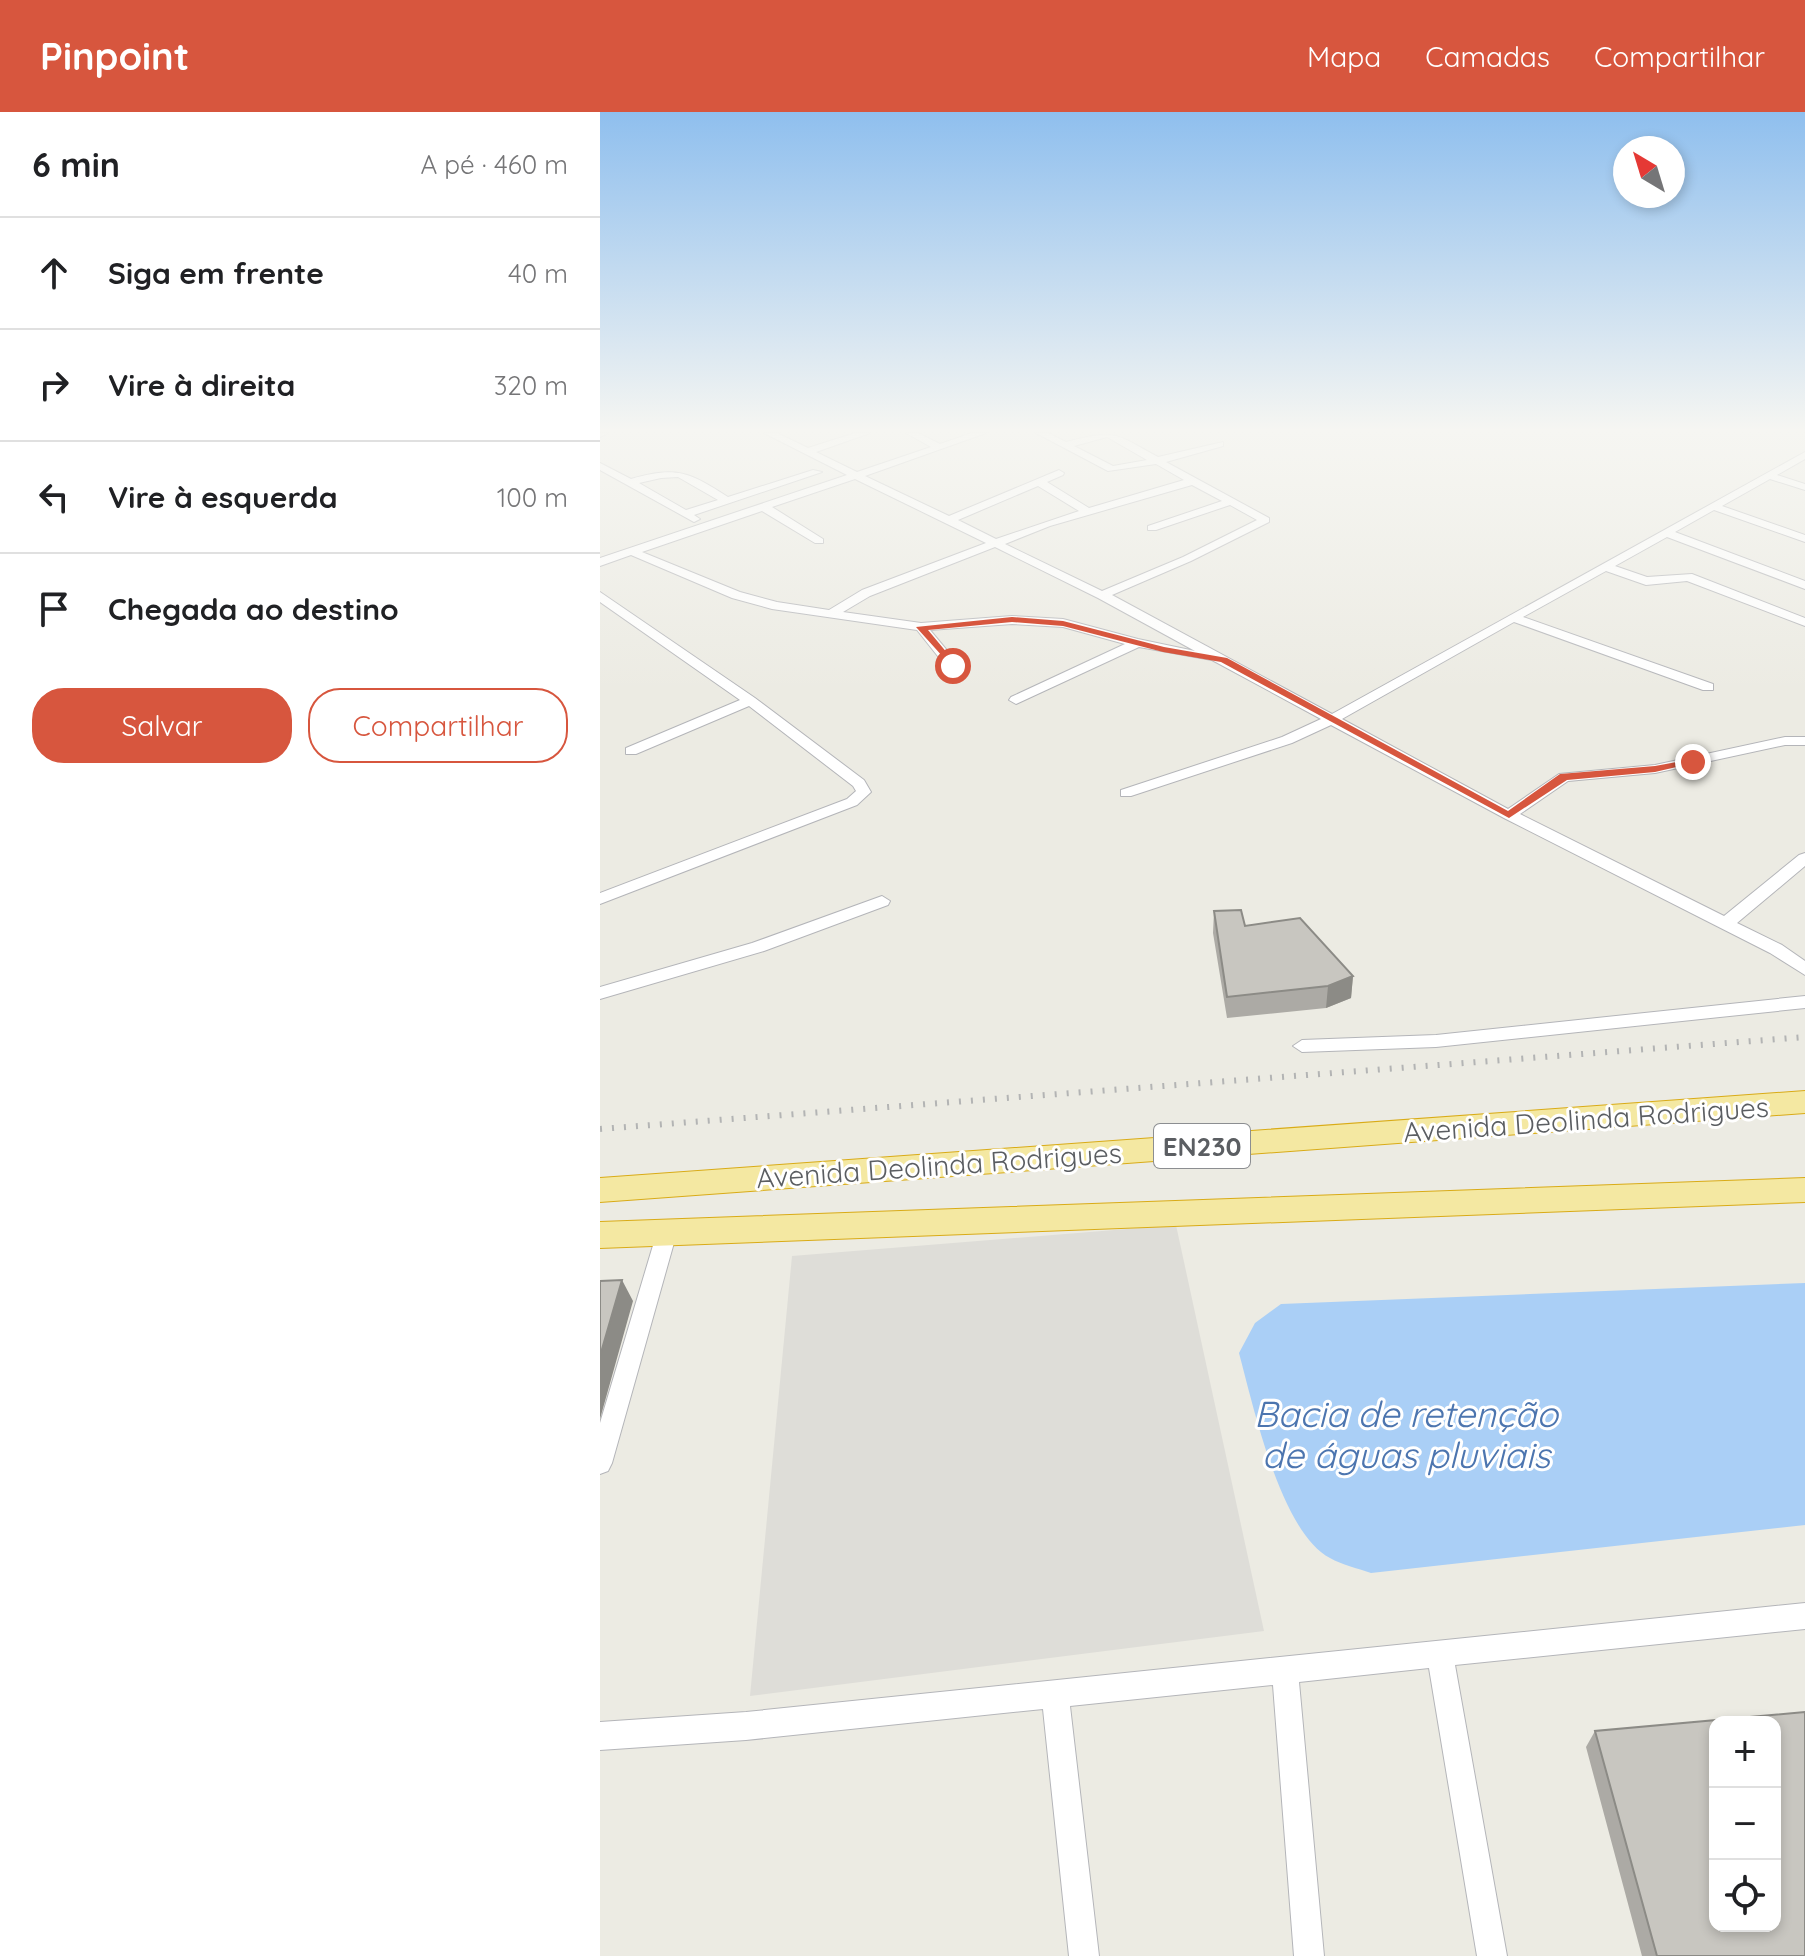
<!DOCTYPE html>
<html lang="pt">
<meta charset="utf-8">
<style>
:root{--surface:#fff;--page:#f2f2f2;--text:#202124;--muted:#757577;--line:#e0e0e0;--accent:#d7563e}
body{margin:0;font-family:Quicksand,sans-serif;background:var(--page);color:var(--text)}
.controls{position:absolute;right:24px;bottom:24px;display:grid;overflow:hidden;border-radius:16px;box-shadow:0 4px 12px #0003}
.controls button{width:72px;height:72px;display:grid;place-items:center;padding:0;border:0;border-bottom:2px solid var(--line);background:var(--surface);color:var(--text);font:40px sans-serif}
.compass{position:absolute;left:1013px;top:24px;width:72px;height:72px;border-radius:50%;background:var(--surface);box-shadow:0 4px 12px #0003;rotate:322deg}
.stop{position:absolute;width:24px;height:24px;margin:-18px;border:6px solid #d7563e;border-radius:50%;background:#fff}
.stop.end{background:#d7563e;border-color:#fff;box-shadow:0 2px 8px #0008}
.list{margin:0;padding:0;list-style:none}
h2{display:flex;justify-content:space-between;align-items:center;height:104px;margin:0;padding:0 32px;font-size:34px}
h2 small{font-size:26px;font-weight:400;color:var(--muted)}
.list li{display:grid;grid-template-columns:52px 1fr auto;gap:24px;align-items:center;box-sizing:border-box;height:112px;padding:0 32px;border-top:2px solid var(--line)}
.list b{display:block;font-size:30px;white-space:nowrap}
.list em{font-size:26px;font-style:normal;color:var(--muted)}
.actions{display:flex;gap:16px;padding:24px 32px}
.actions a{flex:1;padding:18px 0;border:2px solid var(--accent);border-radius:32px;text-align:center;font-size:28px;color:var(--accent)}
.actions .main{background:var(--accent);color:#fff}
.icon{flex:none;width:44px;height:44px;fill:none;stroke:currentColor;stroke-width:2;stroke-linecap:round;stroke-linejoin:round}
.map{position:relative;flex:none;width:1205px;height:1844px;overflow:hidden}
header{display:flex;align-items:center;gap:48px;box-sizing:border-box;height:112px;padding:0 40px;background:var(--accent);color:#fff}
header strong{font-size:38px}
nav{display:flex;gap:44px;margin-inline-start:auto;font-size:28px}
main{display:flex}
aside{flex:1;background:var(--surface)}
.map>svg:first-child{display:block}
</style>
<header>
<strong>Pinpoint</strong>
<nav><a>Mapa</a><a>Camadas</a><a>Compartilhar</a></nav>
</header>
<main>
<aside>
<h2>6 min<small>A pé · 460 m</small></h2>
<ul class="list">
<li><svg class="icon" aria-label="ahead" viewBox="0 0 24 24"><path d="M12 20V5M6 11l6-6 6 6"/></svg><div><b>Siga em frente</b></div><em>40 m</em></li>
<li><svg class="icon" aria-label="right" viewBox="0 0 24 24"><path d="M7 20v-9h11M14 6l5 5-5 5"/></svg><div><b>Vire à direita</b></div><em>320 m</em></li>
<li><svg class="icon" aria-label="left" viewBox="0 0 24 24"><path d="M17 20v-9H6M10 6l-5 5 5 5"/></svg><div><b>Vire à esquerda</b></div><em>100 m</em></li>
<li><svg class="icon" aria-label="arrive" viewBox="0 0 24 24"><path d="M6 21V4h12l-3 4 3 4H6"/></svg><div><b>Chegada ao destino</b></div></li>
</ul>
<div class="actions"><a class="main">Salvar</a><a>Compartilhar</a></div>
</aside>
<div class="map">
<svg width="1205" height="1844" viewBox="0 0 1205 1844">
<rect width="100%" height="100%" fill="#ecebe3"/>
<path fill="#deddd8" d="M 576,1113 L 664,1519 L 150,1584 L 192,1144 Z"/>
<path fill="#aacff6" d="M 1205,1171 L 1205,1413 L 771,1461 C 757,1456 742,1453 730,1446 C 681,1421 653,1293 639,1241 L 655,1211 L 681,1192 Z"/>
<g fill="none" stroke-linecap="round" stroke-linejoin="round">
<defs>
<path id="minor" d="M 0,321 L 8,321 L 0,325 Z
M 164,321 L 177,321 L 208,336 L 255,321 L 270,321 L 216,340 L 257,360 L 331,335 L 306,321 L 318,321 L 340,332 L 372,321 L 386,321 L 265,364 L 349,404 L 459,358 L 464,361 L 463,363 L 447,370 L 489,396 L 584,368 L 556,352 L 508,359 L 436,321 L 448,321 L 466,330 C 517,317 514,321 558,345 L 623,330 L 623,334 L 566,350 L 669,406 L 669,410 L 591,449 L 512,483 L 732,602 L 1205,340 L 1205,347 L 1177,363 L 1205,372 L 1205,378 L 1170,367 L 1122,394 L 1205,423 L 1205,430 L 1114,398 L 1075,420 L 1205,469 L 1205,477 L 1067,425 L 1015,454 L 1047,465 L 1092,462 L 1205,506 L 1205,514 L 1087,469 L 1046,473 L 1006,459 L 923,505 L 1113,572 L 1113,578 L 1103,578 L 914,510 L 742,607 L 908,697 L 959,662 L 1055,653 L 1185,625 L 1205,625 L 1205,633 L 1185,633 L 1055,661 L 968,669 L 920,702 L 1124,804 L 1199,743 L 1205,741 L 1205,754 L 1137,811 L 1182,833 L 1205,849 L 1205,863 L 1170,841 L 904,706 L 731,613 L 692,631 L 531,684 L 521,684 L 521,678 L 682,625 L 721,607 L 612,548 L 539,535 L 416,592 L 409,588 L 411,585 L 525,532 L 463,515 L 412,512 L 330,518 L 360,554 L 353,558 L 348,557 L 317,518 L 172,497 L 132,486 L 31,443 L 0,454 L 0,446 L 247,363 ZM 507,325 L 547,348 L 513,354 L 474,334 ZM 255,367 L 386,431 L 262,478 L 229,498 L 177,490 L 140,480 L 42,440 L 162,399 L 215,431 L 223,431 L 223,427 L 172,395 ZM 592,373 L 622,389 L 548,414 L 548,418 L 556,418 L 630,393 L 657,408 L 583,445 L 502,479 L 405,432 L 450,414 ZM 438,374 L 479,399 L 396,427 L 358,408 ZM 395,435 L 498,486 L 595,539 L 538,527 L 463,507 L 412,504 L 321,511 L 243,500 L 270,484 Z
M 0,351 L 31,367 C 77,354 89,360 128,385 L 213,358 L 222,360 L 94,403 L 100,407 L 94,410 L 0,358 ZM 78,365 L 118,388 L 86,398 L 39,371 L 61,366 Z
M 0,480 L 155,586 L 264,668 L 271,680 L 257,693 L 0,792 L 0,781 L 247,687 L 256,679 L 253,674 L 149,594 L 36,642 L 26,642 L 26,636 L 140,588 L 0,490 Z
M 282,784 L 290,789 L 288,793 L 164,839 L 0,887 L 0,875 L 152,831 Z
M 1205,884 L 1205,896 L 836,935 L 702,940 L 693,934 L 702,928 L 836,923 Z
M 67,1112 L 74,1114 L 77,1120 L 12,1351 L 8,1359 L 0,1362 L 0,1311 L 57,1120 L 60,1114 Z
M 1205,1491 L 1205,1517 L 855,1553 L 907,1844 L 877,1844 L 829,1556 L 699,1570 L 724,1844 L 694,1844 L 673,1573 L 470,1594 L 499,1844 L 469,1844 L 443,1597 L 146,1628 L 0,1638 L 0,1610 L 146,1600 Z"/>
<path id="trunk" d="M 1205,979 L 1205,1001 L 0,1090 L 0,1066 Z
M 1205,1066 L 1205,1090 L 0,1136 L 0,1110 Z"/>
</defs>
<use href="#minor" stroke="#b4b5b9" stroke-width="2"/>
<use href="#trunk" stroke="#d9ab17" stroke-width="2"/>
<use href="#minor" fill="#fff" fill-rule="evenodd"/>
<use href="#trunk" fill="#f4e8a2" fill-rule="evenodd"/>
<path stroke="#b3b4b4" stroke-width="6" stroke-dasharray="2 10" stroke-linecap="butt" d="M 0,1017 L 1205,925"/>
</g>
<path fill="#acaaa5" d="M 614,799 L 753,864 L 751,886 L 726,896 L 627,906 L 613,821 Z
M 995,1619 L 1205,1844 L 1042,1844 L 986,1635 Z"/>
<path fill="#8c8b86" d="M 753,864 L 751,886 L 726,896 L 728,874 Z
M 22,1168 L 33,1189 L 0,1307 L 0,1244 Z"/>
<path fill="#c8c6c0" stroke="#8c8b86" stroke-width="2" fill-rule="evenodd" d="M 641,798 L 645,814 L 700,806 L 753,864 L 728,874 L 627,885 L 614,799 Z
M 22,1168 L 0,1244 L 0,1169 Z
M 1205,1600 L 1205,1844 L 1057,1844 L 995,1619 ZM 1115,1610 L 1175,1610 L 1175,1814 L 1115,1814 Z"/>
<linearGradient id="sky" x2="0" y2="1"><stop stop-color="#8fbfee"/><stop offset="0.55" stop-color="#f6f6f2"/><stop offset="1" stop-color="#f6f6f2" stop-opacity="0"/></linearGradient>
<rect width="1205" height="579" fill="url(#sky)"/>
<path fill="#d7563e" d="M 412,505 L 463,509 L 564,535 L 627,546 L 908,699 L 960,662 L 1055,654 L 1093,647 L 1098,650 L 1055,660 L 967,668 L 909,706 L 621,550 L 563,540 L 463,514 L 412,510 L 328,518 L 358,554 L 353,556 L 316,515 Z"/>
<g text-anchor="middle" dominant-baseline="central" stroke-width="6" stroke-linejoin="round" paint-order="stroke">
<rect fill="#fff" stroke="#8c8e91" stroke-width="2" x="554" y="1012" width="96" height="44" rx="6"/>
<g font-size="26" font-weight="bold" fill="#5b5e62">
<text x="602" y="1034">EN230</text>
</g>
<g font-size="28" fill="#5b5e62" stroke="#fff">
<text transform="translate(986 1007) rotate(-4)">Avenida Deolinda Rodrigues</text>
<text transform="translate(339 1053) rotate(-4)">Avenida Deolinda Rodrigues</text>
</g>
<g font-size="36" font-style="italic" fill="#4c75af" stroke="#fff">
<text x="806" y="1301">Bacia de retenção<tspan x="806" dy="41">de águas pluviais</tspan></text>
</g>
</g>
</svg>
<div class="controls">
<button>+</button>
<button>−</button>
<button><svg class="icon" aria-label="locate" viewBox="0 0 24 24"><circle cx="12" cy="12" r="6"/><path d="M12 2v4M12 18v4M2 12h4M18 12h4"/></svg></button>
</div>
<svg class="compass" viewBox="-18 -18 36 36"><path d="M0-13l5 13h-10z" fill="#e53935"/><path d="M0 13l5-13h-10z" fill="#757577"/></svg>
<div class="stop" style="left:353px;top:554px"></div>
<div class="stop end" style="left:1093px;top:650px"></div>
</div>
</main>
